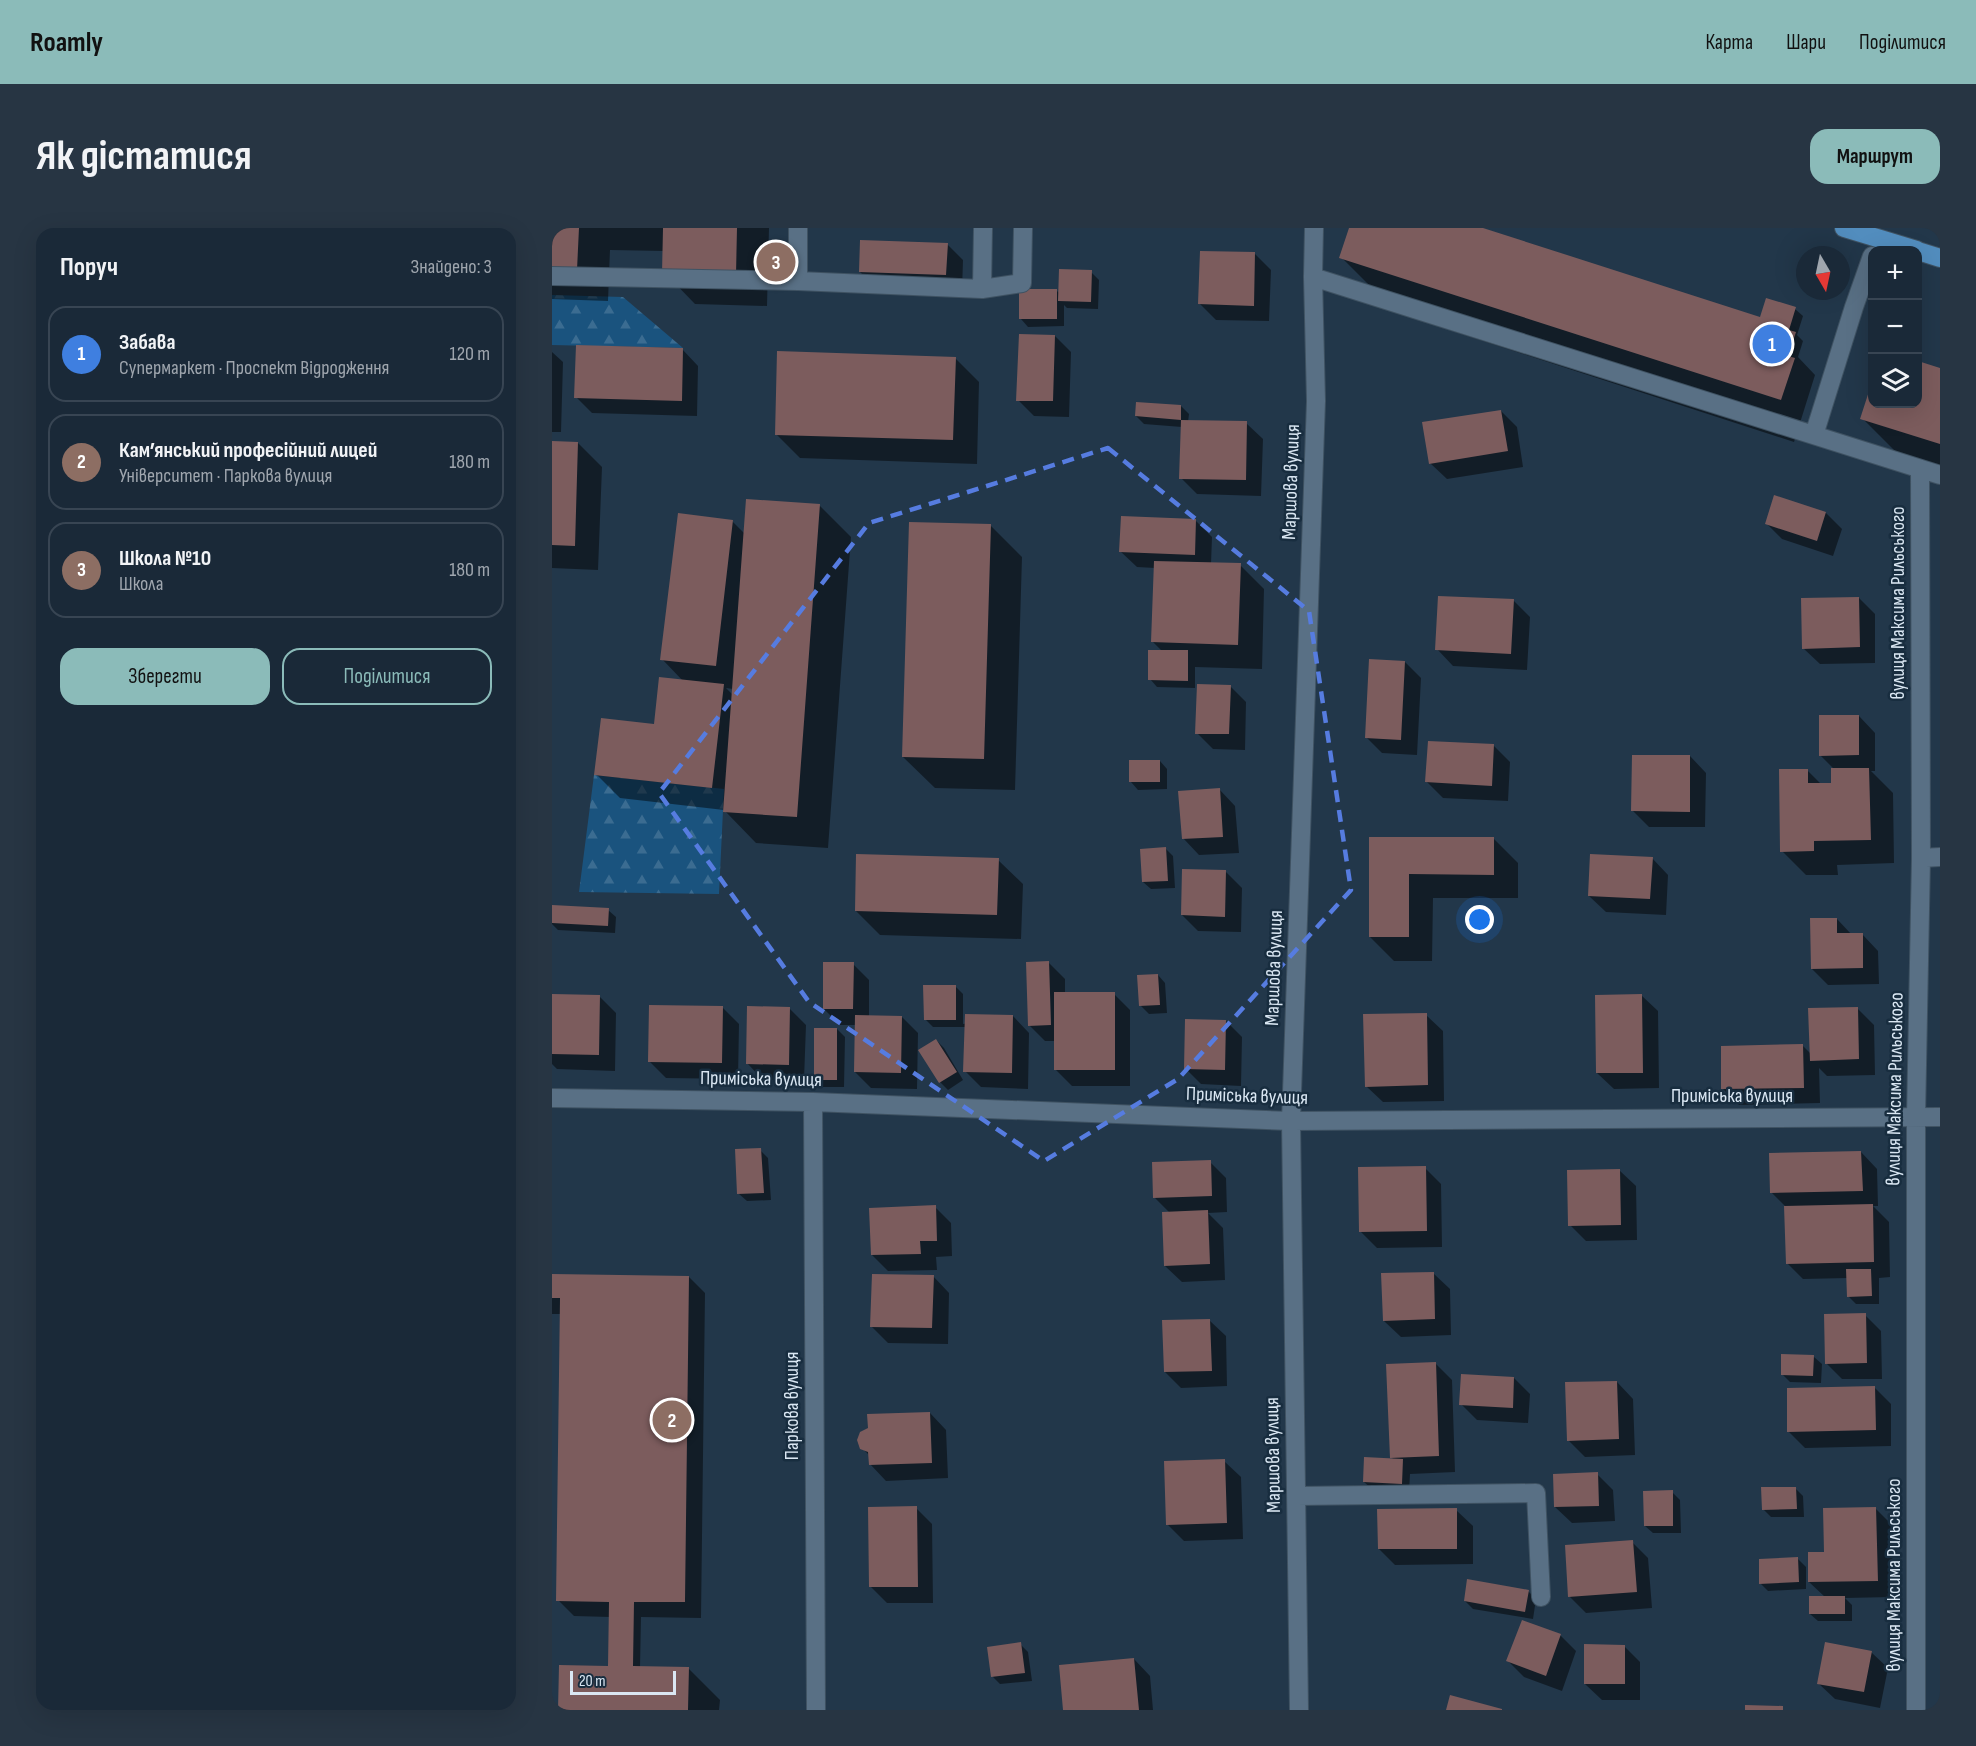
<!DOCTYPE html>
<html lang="uk">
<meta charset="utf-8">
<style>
:root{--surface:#1a2938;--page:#273543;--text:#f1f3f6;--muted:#9fa6ae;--line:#384553;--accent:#8bbbb9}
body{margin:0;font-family:"Sofia Sans Condensed",sans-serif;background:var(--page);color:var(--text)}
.controls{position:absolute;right:18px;top:18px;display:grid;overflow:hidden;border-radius:12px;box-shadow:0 6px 24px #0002}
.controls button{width:54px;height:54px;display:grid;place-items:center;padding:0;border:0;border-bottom:2px solid var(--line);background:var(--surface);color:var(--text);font:30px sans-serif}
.compass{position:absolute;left:1244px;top:18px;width:54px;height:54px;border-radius:50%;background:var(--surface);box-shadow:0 6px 24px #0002;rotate:171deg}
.scale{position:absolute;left:18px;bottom:15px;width:106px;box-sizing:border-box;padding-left:6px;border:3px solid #dae7f3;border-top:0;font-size:16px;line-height:21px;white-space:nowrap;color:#dae7f3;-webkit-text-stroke:4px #182d3f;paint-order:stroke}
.you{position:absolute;left:928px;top:692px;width:21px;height:21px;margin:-15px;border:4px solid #fff;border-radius:50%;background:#1a73e8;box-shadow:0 0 0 9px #1a73e833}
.badge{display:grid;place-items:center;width:39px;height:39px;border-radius:50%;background:var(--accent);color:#fff;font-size:20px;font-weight:700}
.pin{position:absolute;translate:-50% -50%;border:3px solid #fff;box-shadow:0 2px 6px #0006}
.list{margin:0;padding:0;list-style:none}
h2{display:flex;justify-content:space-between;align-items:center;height:78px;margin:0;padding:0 24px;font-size:26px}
h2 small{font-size:20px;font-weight:400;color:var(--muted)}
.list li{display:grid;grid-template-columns:39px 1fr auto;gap:18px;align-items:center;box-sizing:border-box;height:96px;margin:0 12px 12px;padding:0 12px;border:2px solid var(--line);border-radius:18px}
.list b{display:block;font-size:22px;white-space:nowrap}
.list p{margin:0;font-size:20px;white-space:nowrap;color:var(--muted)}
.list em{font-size:20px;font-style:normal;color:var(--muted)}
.actions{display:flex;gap:12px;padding:18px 24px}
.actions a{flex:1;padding:14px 0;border:2px solid var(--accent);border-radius:18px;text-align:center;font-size:21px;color:var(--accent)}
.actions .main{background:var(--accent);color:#111}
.icon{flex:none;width:33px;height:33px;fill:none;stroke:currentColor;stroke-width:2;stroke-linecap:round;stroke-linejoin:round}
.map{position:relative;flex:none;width:1388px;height:1482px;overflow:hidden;border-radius:18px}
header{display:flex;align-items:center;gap:36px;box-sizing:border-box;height:84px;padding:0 30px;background:var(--accent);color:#111}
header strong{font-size:28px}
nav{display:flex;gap:33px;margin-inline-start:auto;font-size:21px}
.intro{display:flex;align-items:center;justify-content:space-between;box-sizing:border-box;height:144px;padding:0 36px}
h1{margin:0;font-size:42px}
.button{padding:15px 27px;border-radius:18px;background:var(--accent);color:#111;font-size:21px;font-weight:700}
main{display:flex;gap:36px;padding:0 36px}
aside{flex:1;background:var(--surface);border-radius:18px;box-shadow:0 6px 24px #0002}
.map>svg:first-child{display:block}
</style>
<header>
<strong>Roamly</strong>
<nav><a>Карта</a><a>Шари</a><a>Поділитися</a></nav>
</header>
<div class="intro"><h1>Як дістатися</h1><a class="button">Маршрут</a></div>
<main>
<aside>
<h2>Поруч<small>Знайдено: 3</small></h2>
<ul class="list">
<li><span class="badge" style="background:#3f7fe0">1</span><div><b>Забава</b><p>Супермаркет · Проспект Відродження</p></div><em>120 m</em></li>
<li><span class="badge" style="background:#8d6e63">2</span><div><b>Кам’янський професійний лицей</b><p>Університет · Паркова вулиця</p></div><em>180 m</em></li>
<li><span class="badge" style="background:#8d6e63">3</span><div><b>Школа №10</b><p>Школа</p></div><em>180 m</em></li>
</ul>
<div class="actions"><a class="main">Зберегти</a><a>Поділитися</a></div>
</aside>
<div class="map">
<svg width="1388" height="1482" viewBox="0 0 1388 1482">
<defs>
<pattern id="forest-firs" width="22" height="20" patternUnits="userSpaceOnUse" patternTransform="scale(1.5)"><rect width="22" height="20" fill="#1a537e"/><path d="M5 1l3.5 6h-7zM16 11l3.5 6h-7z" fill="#3b6c91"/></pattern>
</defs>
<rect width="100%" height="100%" fill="#22374a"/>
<path fill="url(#forest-firs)" d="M 0,67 L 71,69 L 131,120 L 0,117 Z
M 42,547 L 172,561 L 167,666 L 27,664 Z"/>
<path fill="#0007" fill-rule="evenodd" d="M 0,0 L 217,0 L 215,78 L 143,76 L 112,44 L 112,23 L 58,22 L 56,73 L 0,71 Z
M 799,0 L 926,0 L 1207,91 L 1243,81 L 1251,88 L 1245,107 L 1251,113 L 1246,129 L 1263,147 L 1242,214 L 845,85 L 789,29 Z
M 395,16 L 411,32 L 410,63 L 324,60 L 308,44 Z
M 703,26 L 719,42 L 717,93 L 664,92 L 648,76 Z
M 539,44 L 547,52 L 546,81 L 515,80 L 512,77 L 512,98 L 476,99 L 469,91 L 504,62 L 508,66 Z
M 503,108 L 519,124 L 517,189 L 482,188 L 466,172 Z
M 130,121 L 146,138 L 145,188 L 40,185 L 24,169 Z
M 0,124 L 11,134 L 9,204 L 0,204 Z
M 403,130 L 427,154 L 425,236 L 248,230 L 224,206 Z
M 1366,134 L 1388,141 L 1388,253 L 1366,246 L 1310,190 L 1320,157 L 1320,176 L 1366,176 Z
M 629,178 L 637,186 L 636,194 L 694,195 L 711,211 L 709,268 L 645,266 L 629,250 L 630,199 L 592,196 L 584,188 Z
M 949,183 L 965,199 L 971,239 L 895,251 L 878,235 Z
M 0,215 L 26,215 L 50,239 L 46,342 L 0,340 Z
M 1223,269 L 1274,285 L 1290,301 L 1281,328 L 1230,311 L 1214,295 Z
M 268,278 L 299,309 L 276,620 L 204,615 L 172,582 L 68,570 L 44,546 L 107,498 L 131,453 L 110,431 L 180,293 L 193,306 ZM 174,460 L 181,461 L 181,467 Z
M 644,293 L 660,309 L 659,336 L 688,337 L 712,361 L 710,441 L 643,439 L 643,460 L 605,459 L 598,451 L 610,423 L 601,414 L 603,340 L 585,339 L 568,323 Z
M 439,298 L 470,329 L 463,562 L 383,560 L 351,529 Z
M 1307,370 L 1323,386 L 1323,435 L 1268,436 L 1251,420 Z
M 962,373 L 978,389 L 975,442 L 901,438 L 885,421 Z
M 853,434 L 869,450 L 865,527 L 830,525 L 814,509 Z
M 678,458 L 694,474 L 693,522 L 661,521 L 645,505 Z
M 1307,488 L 1323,505 L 1323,543 L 1319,543 L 1341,565 L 1342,635 L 1285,637 L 1286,647 L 1254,647 L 1230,623 L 1255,542 L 1270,557 L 1281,557 L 1281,540 L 1268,527 Z
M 942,518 L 958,534 L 956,573 L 891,570 L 875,554 Z
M 1138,528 L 1154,545 L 1153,599 L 1097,599 L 1081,583 Z
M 608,533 L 615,541 L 615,561 L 586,562 L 579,554 Z
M 667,561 L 683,578 L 687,625 L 647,627 L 631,610 Z
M 819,611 L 942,611 L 966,635 L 966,670 L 881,670 L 880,733 L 842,733 L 818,709 Z
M 614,621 L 621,628 L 623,660 L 599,661 L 591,654 Z
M 1100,630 L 1116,647 L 1114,687 L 1054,684 L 1037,668 Z
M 446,632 L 471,656 L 469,711 L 328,707 L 304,683 Z
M 674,644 L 690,660 L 689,704 L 646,703 L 630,687 Z
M 0,678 L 56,682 L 64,689 L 63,705 L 6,702 L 0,696 Z
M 1285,691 L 1300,707 L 1310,706 L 1326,723 L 1327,756 L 1276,757 L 1260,741 Z
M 497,735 L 513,751 L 513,766 L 562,766 L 578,782 L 578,858 L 520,858 L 503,841 L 503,813 L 493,813 L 477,797 Z
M 301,736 L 317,752 L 317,788 L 350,789 L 366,805 L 365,861 L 319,860 L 303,844 L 304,797 L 288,797 L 272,781 Z
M 606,747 L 613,755 L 615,785 L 597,786 L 589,778 Z
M 403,758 L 411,766 L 411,796 L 461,788 L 477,805 L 476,861 L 429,859 L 413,843 L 414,799 L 381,799 L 373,791 Z
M 1089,767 L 1106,783 L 1107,860 L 1062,861 L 1045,845 Z
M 0,768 L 48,769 L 64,785 L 63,843 L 5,841 L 0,836 Z
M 171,780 L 187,796 L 186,851 L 114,850 L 97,833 Z
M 237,780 L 254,797 L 252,852 L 211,852 L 195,835 Z
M 1306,781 L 1322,797 L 1323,847 L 1275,848 L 1267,840 L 1268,875 L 1187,877 L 1171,861 L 1251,818 L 1259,826 Z
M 874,787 L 891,803 L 892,873 L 831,874 L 814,858 Z
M 674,793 L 690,809 L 689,858 L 649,856 L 633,840 Z
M 285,801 L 293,809 L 292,859 L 271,859 L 263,851 Z
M 384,812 L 392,820 L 411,852 L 396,862 L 388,854 Z
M 208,922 L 216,930 L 219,972 L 195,973 L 187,966 Z
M 1309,924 L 1325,941 L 1326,978 L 1321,978 L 1337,994 L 1338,1049 L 1327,1050 L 1327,1076 L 1304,1076 L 1296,1068 L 1296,1050 L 1251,1051 L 1235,1035 L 1234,979 L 1219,964 Z
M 658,934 L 674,950 L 675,984 L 656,985 L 671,1000 L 673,1052 L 630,1054 L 613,1038 L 618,985 L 603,970 Z
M 873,940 L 889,956 L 890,1019 L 825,1020 L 809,1004 Z
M 1067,942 L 1084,958 L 1085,1012 L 1034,1013 L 1018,997 Z
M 383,979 L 399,995 L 400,1028 L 384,1029 L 385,1042 L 336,1043 L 320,1027 Z
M 881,1045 L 898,1061 L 899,1107 L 849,1109 L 832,1093 Z
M 0,1048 L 137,1049 L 153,1065 L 149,1390 L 89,1389 L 88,1440 L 136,1440 L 168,1472 L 167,1482 L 7,1482 L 60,1439 L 58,1389 L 22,1388 L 6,1372 L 10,1086 L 0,1086 Z
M 381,1048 L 397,1065 L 396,1116 L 336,1115 L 320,1099 Z
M 1313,1087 L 1329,1103 L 1330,1151 L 1290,1151 L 1274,1135 Z
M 657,1092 L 674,1108 L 675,1158 L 629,1160 L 613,1144 Z
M 1262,1129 L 1270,1136 L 1269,1155 L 1238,1154 L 1230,1146 Z
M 884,1136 L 900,1152 L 903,1244 L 858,1246 L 857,1263 L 820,1261 L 812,1254 L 842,1232 L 840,1230 Z
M 962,1150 L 978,1166 L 976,1195 L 925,1192 L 909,1176 Z
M 1065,1154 L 1081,1171 L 1083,1227 L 1033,1229 L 1017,1213 Z
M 1323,1160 L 1339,1176 L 1339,1218 L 1253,1220 L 1237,1204 Z
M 378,1185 L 394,1202 L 396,1250 L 334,1253 L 318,1236 L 318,1228 L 310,1220 Z
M 672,1233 L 689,1249 L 691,1311 L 632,1313 L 616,1297 Z
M 1045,1246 L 1061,1262 L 1063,1293 L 1020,1295 L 1003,1279 Z
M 1243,1260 L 1251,1268 L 1252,1289 L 1219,1289 L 1211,1281 Z
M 1120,1264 L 1128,1272 L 1129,1305 L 1101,1305 L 1093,1298 Z
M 364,1280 L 380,1296 L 381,1375 L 335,1375 L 319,1359 Z
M 1324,1281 L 1340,1297 L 1341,1369 L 1293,1370 L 1300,1377 L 1300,1393 L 1266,1393 L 1258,1386 L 1273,1369 L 1257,1354 L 1273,1326 Z
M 904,1282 L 921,1298 L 921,1336 L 843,1337 L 827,1321 Z
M 1080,1314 L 1096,1330 L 1100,1380 L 1034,1385 L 1018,1369 Z
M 1246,1331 L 1254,1339 L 1254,1361 L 1216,1363 L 1208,1355 Z
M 976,1363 L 984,1371 L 981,1391 L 921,1381 L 913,1373 Z
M 1008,1407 L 1024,1423 L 1010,1463 L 972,1449 L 956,1433 Z
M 468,1416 L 476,1424 L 480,1453 L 448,1456 L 441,1449 Z
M 1072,1418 L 1088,1434 L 1088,1472 L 1050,1472 L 1033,1456 Z
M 1319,1424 L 1336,1440 L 1328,1480 L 1283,1471 L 1266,1455 Z
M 582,1431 L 598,1448 L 601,1482 L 512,1482 Z"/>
<path fill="#7c5c5d" d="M 0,0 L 27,0 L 25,42 L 0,41 Z
M 111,0 L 185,0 L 184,47 L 110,45 Z
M 797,0 L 931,0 L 1208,89 L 1214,70 L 1244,79 L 1237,102 L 1244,104 L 1236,128 L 1243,130 L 1229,172 L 787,30 Z
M 308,12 L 396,15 L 394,47 L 307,44 Z
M 648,23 L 703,24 L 702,78 L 646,76 Z
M 507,41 L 540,42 L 539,74 L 506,73 Z
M 467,61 L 505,61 L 505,91 L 467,91 Z
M 467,106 L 503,107 L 501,173 L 464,173 Z
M 24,117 L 131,120 L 130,173 L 22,170 Z
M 225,123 L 404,129 L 401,212 L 223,207 Z
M 1366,133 L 1388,140 L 1388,216 L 1308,191 L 1320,154 L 1320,176 L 1366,176 Z
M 584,174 L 629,177 L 629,192 L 583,188 Z
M 949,182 L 956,223 L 877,236 L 870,194 Z
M 629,192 L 695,193 L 694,252 L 627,251 Z
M 0,213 L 26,214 L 23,318 L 0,317 Z
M 1222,267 L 1274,284 L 1265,313 L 1213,296 Z
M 194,271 L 268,276 L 245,589 L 171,584 Z
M 126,285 L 181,292 L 164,438 L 108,432 Z
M 569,288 L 644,291 L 643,327 L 567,324 Z
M 357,294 L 439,296 L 432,531 L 350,529 Z
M 602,333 L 689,335 L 686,417 L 599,414 Z
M 886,368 L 962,371 L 959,426 L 883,422 Z
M 1307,369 L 1308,419 L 1250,421 L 1249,370 Z
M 596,422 L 636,422 L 636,453 L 596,452 Z
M 817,431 L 853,433 L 849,512 L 813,510 Z
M 107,449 L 172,456 L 160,560 L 42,547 L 49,490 L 102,496 Z
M 645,456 L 679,457 L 677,506 L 643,506 Z
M 1267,487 L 1307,487 L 1307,527 L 1267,528 Z
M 876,513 L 942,516 L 940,558 L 873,554 Z
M 1080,527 L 1138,527 L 1138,584 L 1079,583 Z
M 577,532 L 608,532 L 608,554 L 577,554 Z
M 1279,540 L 1317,540 L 1319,612 L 1262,613 L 1262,623 L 1228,624 L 1227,541 L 1256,541 L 1256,555 L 1279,555 Z
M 668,560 L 671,609 L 630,611 L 626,563 Z
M 817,609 L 942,609 L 942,647 L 857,646 L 857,709 L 817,709 Z
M 614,619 L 616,653 L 590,654 L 588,621 Z
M 304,626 L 447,630 L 445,687 L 303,683 Z
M 1038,626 L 1101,629 L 1098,671 L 1036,668 Z
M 630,641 L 674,642 L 673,689 L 629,687 Z
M 0,677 L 57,680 L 56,698 L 0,695 Z
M 1258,690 L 1285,690 L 1285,705 L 1311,705 L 1311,740 L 1259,741 Z
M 497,733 L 499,797 L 476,798 L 474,734 Z
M 271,734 L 302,734 L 301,781 L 271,781 Z
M 606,746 L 608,777 L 587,778 L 585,747 Z
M 371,757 L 404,757 L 404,792 L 372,792 Z
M 502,764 L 563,764 L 563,842 L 502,842 Z
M 0,766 L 48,767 L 47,827 L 0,826 Z
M 1090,766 L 1091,845 L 1044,845 L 1043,767 Z
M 97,777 L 171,778 L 170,835 L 96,834 Z
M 195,778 L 238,779 L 237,837 L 194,836 Z
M 1306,779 L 1307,831 L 1258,833 L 1256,780 Z
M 875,785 L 876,857 L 813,859 L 811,786 Z
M 413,786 L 461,787 L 460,845 L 411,844 Z
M 303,787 L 350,788 L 349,845 L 302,844 Z
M 633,791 L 674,792 L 673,842 L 632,841 Z
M 262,800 L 285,800 L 285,852 L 262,852 Z
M 384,811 L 405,844 L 387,855 L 366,822 Z
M 1251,816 L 1252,860 L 1169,861 L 1169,818 Z
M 209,920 L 212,965 L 185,966 L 183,921 Z
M 1309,923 L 1311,963 L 1218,965 L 1217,925 Z
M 659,932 L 660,968 L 601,970 L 600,934 Z
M 874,938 L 875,1003 L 807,1004 L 806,939 Z
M 1068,941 L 1069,997 L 1016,998 L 1015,942 Z
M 1321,976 L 1322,1034 L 1234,1036 L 1232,978 Z
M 384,977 L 385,1013 L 368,1013 L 369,1026 L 319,1027 L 317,980 Z
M 656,982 L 658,1036 L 612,1038 L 610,984 Z
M 1294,1041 L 1319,1041 L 1320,1068 L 1295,1069 Z
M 882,1044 L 883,1091 L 831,1093 L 829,1045 Z
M 0,1046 L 137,1048 L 133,1374 L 82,1374 L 81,1438 L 137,1439 L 136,1482 L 6,1482 L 7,1437 L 56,1438 L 57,1374 L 4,1373 L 8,1070 L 0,1070 Z
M 320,1046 L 382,1047 L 380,1100 L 318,1099 Z
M 1314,1085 L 1315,1135 L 1273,1136 L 1272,1086 Z
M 658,1091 L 660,1143 L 612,1144 L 610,1092 Z
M 1229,1126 L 1262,1127 L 1261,1148 L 1229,1147 Z
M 884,1134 L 887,1228 L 838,1230 L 834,1136 Z
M 909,1146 L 962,1149 L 961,1180 L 907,1177 Z
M 1065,1153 L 1067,1211 L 1015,1213 L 1013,1154 Z
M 1323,1158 L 1324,1202 L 1235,1204 L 1235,1160 Z
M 378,1184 L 380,1235 L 317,1237 L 316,1224 L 308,1221 L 305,1212 L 308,1204 L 316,1200 L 315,1186 Z
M 812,1229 L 851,1231 L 850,1256 L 811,1254 Z
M 673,1231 L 675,1295 L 614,1297 L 612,1233 Z
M 1046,1244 L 1047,1278 L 1002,1279 L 1001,1246 Z
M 1209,1259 L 1244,1259 L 1245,1281 L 1210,1282 Z
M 1121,1262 L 1121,1298 L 1092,1298 L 1091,1263 Z
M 365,1278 L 366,1359 L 317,1359 L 316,1279 Z
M 1324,1279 L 1326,1353 L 1256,1354 L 1256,1324 L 1272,1324 L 1271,1280 Z
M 905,1280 L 905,1321 L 826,1321 L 825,1281 Z
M 1081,1312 L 1085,1364 L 1016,1369 L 1013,1317 Z
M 1246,1329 L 1247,1354 L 1207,1356 L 1207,1331 Z
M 915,1351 L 977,1362 L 973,1384 L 912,1373 Z
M 1257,1368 L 1293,1368 L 1293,1386 L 1257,1386 Z
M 970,1392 L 1009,1406 L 994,1448 L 954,1433 Z
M 469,1414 L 473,1445 L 439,1449 L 435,1419 Z
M 1273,1414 L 1320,1423 L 1312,1464 L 1265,1456 Z
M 1032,1416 L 1073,1417 L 1073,1456 L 1032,1456 Z
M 582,1430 L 587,1482 L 511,1482 L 507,1437 Z
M 898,1467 L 950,1481 L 950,1482 L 894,1482 Z
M 1193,1477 L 1231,1478 L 1231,1482 L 1193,1482 Z"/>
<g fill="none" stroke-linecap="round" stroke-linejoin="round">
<defs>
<path id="minor" d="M 246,0 L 246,53 L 430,61 L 431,0
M 0,48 L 246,53
M 761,49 L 1388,247
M 430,61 L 470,55 L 471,0
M 1262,207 L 1302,79 L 1320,28
M 1369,630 L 1388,629
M 0,870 L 261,874 L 739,893 L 1388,889
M 261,874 L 264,1482
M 745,1268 L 984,1265 L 989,1369
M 747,1482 L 739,893 L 764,173 L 761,49 L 762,0
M 1364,1482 L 1364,889 L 1369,630 L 1368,241"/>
<path id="major" d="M 1292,0 L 1365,22
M 1366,23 L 1388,30"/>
</defs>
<use href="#minor" stroke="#3f5262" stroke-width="20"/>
<use href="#major" stroke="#3f5262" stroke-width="20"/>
<use href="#minor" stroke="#597085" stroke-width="18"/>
<use href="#major" stroke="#528dbe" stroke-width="18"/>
</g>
<path fill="none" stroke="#567ce0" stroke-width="4.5" stroke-dasharray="12 8" stroke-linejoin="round" d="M 556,220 L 757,383 L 799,662 L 626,851 L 492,933 L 257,774 L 107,565 L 317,295 Z"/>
<g text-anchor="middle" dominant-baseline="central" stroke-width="5" stroke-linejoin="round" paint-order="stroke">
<g font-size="20" fill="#dae7f3" stroke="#182d3f">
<text transform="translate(739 254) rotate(-88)">Маршова вулиця</text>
<text transform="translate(1346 375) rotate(-90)">вулиця Максима Рильського</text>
<text transform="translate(722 740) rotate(-88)">Маршова вулиця</text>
<text transform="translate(209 851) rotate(1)">Приміська вулиця</text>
<text transform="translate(1343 861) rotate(-89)">вулиця Максима Рильського</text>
<text transform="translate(695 868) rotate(2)">Приміська вулиця</text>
<text x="1180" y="868">Приміська вулиця</text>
<text transform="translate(240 1178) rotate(-90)">Паркова вулиця</text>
<text transform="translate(721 1227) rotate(-91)">Маршова вулиця</text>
<text transform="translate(1342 1347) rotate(-90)">вулиця Максима Рильського</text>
</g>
</g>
</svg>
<div class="controls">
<button>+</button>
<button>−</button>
<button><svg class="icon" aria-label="layers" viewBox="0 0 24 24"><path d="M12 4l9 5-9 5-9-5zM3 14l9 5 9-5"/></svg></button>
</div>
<svg class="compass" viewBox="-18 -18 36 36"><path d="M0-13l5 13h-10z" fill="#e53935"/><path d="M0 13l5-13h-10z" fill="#9fa6ae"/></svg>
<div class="scale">20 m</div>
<div class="you"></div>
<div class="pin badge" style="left:1220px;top:116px;background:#3f7fe0">1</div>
<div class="pin badge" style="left:120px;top:1192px;background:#8d6e63">2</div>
<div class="pin badge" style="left:224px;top:34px;background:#8d6e63">3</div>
</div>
</main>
